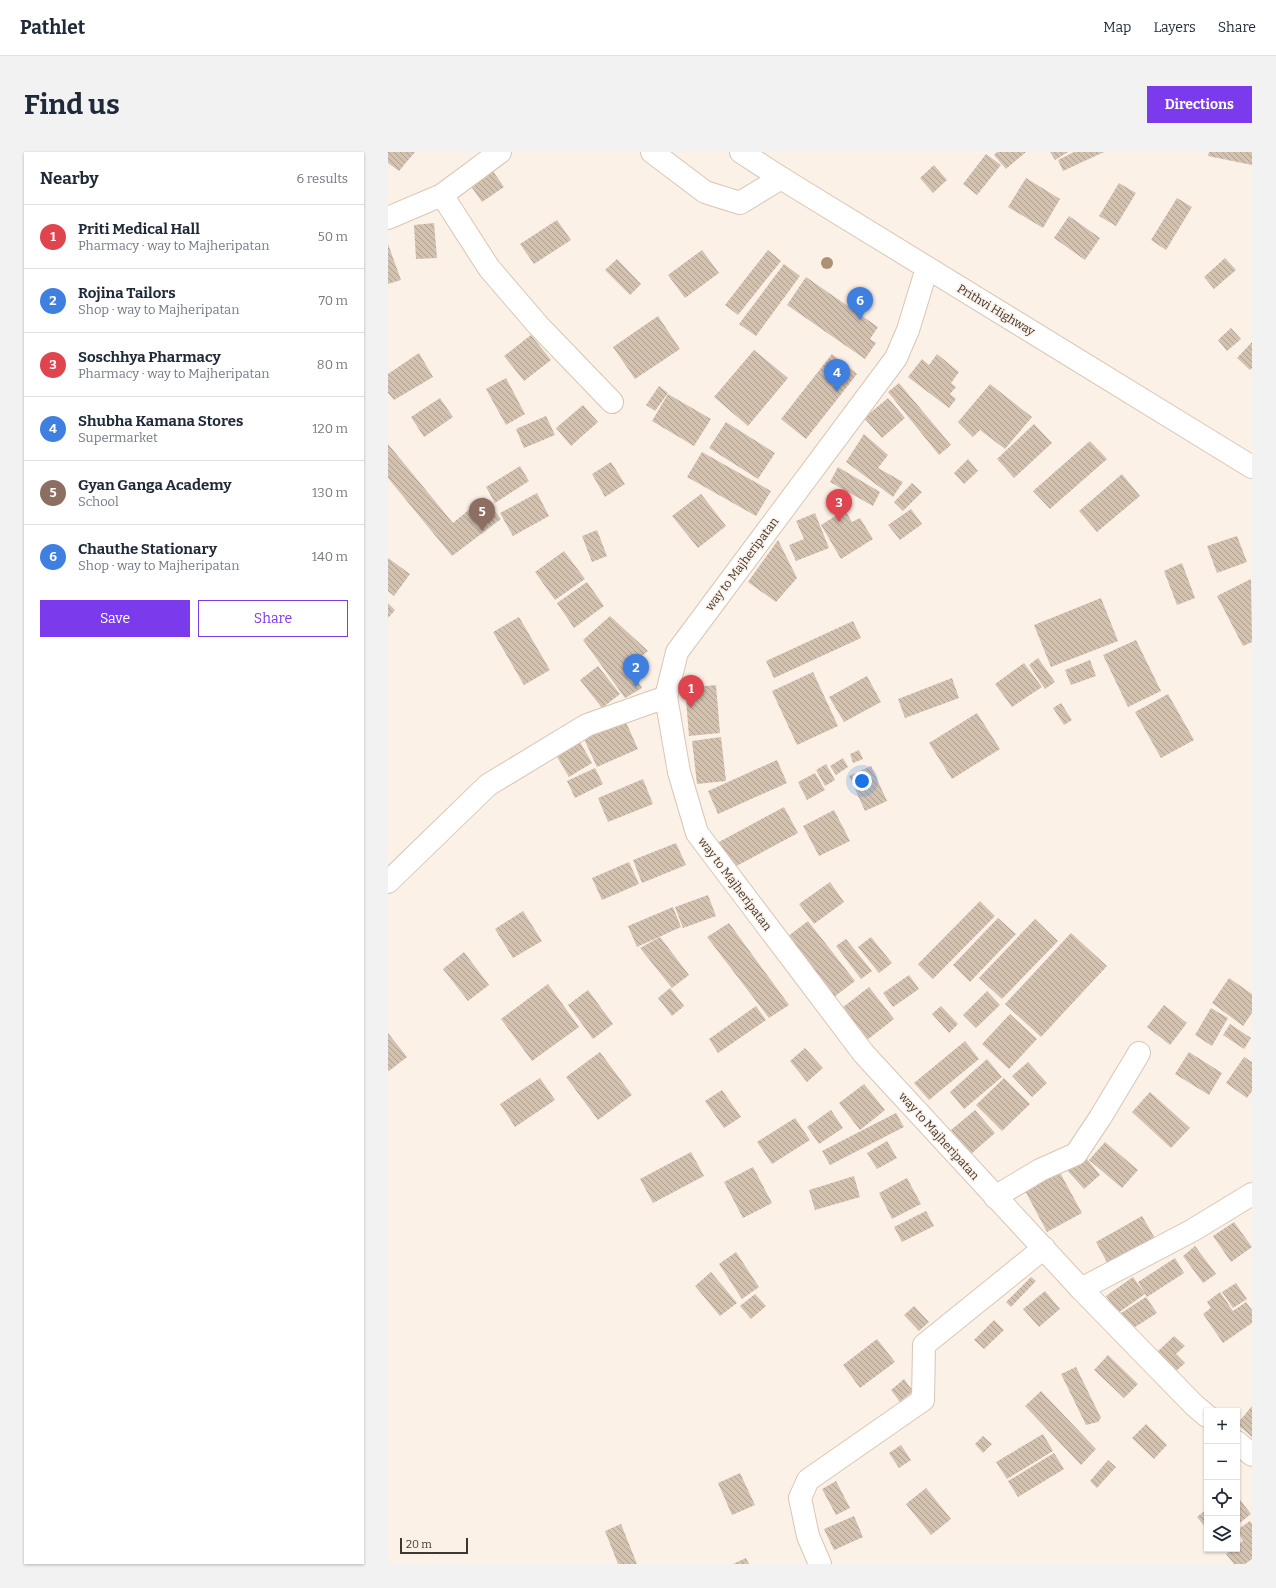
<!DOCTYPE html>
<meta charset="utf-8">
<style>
:root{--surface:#fff;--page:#f2f2f3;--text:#1f2937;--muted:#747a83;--line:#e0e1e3;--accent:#7c3aed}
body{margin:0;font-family:Bitter,serif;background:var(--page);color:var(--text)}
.controls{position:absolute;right:12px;bottom:12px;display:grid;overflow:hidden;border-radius:0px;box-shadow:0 1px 3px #0004}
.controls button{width:36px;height:36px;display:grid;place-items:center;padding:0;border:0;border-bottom:1px solid var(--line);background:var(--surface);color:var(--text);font:20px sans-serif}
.scale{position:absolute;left:12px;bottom:10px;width:68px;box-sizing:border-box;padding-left:4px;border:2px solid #3e3731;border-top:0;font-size:11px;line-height:14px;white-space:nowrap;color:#3e3731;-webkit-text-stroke:3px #fcf1e7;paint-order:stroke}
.you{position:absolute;left:474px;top:629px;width:14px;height:14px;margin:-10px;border:3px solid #fff;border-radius:50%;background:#1a73e8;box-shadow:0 0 0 6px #1a73e833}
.badge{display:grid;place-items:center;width:26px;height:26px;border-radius:50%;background:var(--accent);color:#fff;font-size:13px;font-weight:700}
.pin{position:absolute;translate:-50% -33px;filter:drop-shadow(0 1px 2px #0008)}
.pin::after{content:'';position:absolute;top:21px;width:14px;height:12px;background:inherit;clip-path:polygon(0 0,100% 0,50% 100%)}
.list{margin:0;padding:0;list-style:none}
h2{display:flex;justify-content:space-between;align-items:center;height:52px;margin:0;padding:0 16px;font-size:17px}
h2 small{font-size:13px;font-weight:400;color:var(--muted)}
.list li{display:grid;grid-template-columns:26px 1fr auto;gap:12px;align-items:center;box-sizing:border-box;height:64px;padding:0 16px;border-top:1px solid var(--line)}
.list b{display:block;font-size:15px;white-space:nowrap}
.list p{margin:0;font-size:13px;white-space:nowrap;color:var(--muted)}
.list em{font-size:13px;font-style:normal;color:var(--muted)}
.actions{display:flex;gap:8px;padding:12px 16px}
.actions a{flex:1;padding:9px 0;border:1px solid var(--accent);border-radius:0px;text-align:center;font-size:14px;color:var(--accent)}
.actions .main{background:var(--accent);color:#fff}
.icon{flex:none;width:22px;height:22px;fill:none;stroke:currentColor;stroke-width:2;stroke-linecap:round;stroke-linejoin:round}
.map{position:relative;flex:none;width:864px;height:1412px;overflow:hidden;border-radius:0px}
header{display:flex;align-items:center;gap:24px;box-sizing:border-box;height:56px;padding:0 20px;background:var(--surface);border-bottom:1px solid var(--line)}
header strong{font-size:19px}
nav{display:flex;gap:22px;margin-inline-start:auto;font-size:14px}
.intro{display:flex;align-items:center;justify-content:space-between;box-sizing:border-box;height:96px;padding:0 24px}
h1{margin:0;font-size:28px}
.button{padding:10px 18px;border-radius:0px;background:var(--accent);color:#fff;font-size:14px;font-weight:700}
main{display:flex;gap:24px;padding:0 24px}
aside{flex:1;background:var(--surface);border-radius:0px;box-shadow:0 1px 3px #0004}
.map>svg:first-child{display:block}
</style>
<header>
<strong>Pathlet</strong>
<nav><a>Map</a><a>Layers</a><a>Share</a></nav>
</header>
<div class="intro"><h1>Find us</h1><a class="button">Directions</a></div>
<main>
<aside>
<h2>Nearby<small>6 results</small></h2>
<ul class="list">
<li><span class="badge" style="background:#e0444e">1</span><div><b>Priti Medical Hall</b><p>Pharmacy · way to Majheripatan</p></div><em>50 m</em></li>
<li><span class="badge" style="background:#3f7fe0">2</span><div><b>Rojina Tailors</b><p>Shop · way to Majheripatan</p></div><em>70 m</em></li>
<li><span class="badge" style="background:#e0444e">3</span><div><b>Soschhya Pharmacy</b><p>Pharmacy · way to Majheripatan</p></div><em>80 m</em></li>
<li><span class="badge" style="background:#3f7fe0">4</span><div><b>Shubha Kamana Stores</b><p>Supermarket</p></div><em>120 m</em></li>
<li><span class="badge" style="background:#8d6e63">5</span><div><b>Gyan Ganga Academy</b><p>School</p></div><em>130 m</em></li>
<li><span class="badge" style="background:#3f7fe0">6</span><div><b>Chauthe Stationary</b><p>Shop · way to Majheripatan</p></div><em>140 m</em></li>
</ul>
<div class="actions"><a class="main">Save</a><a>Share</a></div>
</aside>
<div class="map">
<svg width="864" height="1412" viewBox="0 0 864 1412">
<defs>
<pattern id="building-back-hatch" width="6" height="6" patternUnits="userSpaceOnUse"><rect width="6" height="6" fill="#d4c2b1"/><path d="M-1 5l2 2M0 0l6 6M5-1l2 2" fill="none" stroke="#ad9e91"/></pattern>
</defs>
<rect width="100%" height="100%" fill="#fcf1e7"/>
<path fill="url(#building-back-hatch)" d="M 0,0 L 27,0 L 11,19 L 0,11 Z
M 609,0 L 638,0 L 618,17 L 606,3 Z
M 662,0 L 680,0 L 667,8 Z
M 686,0 L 716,0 L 675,19 L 670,8 Z
M 821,0 L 864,0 L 864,13 L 820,4 Z
M 598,2 L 613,13 L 589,43 L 575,32 Z
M 546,13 L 559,28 L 545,41 L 532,26 Z
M 102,15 L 116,35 L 94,50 L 80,30 Z
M 638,26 L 672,47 L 655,76 L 620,55 Z
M 731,31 L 748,41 L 728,74 L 711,64 Z
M 789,46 L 804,55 L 778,98 L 763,88 Z
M 681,64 L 712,86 L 697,108 L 666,86 Z
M 169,68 L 183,88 L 146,112 L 132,92 Z
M 46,71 L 49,106 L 28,107 L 26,73 Z
M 0,92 L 13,128 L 0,132 Z
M 314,98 L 331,121 L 297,146 L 280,123 Z
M 380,98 L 393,109 L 350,163 L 337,153 Z
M 837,106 L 848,118 L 826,137 L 816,125 Z
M 229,107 L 253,132 L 242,143 L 217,118 Z
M 396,112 L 412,124 L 368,184 L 351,172 Z
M 418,125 L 490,175 L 482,187 L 488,191 L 477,207 L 399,153 Z
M 270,164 L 292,197 L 247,227 L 225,195 Z
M 843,176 L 853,187 L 839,199 L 830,188 Z
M 143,183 L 163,208 L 136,229 L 116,204 Z
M 864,190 L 864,216 L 862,218 L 849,206 Z
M 366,198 L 400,226 L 360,274 L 326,245 Z
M 31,201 L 45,225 L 6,248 L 0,241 L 0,222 Z
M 444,202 L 469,222 L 418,287 L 393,267 Z
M 549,202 L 571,220 L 563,231 L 568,235 L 562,242 L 568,247 L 561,256 L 520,225 L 534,207 L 541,213 Z
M 118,226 L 137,262 L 118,273 L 98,237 Z
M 511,231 L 563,293 L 551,303 L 500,240 Z
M 602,232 L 644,265 L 617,297 L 592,278 L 585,285 L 570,270 Z
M 271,234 L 280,241 L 267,259 L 258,253 Z
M 280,242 L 323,267 L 306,294 L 264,269 Z
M 52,246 L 65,265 L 36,285 L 23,265 Z
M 500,246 L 517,266 L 494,286 L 476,266 Z
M 195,253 L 210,270 L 183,294 L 168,276 Z
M 158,264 L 167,283 L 136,296 L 128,277 Z
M 338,270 L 387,301 L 370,327 L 321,296 Z
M 646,272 L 664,291 L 626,326 L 609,307 Z
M 476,282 L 500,303 L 490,316 L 515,330 L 505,345 L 458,310 Z
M 702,289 L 719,307 L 662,357 L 645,339 Z
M 0,292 L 65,371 L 96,345 L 113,367 L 64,404 L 0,326 Z
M 314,300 L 383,339 L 368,364 L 299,325 Z
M 580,307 L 590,319 L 576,332 L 566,321 Z
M 223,310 L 237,332 L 217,345 L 204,322 Z
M 132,314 L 141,329 L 107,351 L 98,335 Z
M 450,315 L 492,340 L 485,354 L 442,330 Z
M 734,322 L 752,344 L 709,380 L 691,359 Z
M 524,331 L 534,340 L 515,359 L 506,350 Z
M 149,341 L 161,364 L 125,384 L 112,361 Z
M 313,342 L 338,374 L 310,396 L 284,364 Z
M 523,357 L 534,372 L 512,388 L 500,373 Z
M 457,358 L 464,370 L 472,366 L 485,387 L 453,407 L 433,373 Z
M 427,361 L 441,396 L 408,409 L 401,393 L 416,387 L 408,369 Z
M 209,378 L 219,404 L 204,410 L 194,384 Z
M 849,384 L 859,410 L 829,421 L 819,394 Z
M 390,388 L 409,426 L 388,450 L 360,430 Z
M 176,399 L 197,427 L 167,448 L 147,420 Z
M 0,406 L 22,422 L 6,444 L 0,439 Z
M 794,411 L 807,446 L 789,453 L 776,419 Z
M 863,427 L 864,490 L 855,494 L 829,444 Z
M 199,430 L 216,454 L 186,476 L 169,451 Z
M 713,446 L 730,489 L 663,515 L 646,473 Z
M 0,451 L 7,458 L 0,466 Z
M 222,464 L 260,499 L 241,515 L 254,536 L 237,546 L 195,488 Z
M 131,465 L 162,518 L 136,533 L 105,480 Z
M 465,469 L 473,486 L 386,526 L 378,509 Z
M 748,488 L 773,539 L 740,555 L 715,503 Z
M 650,506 L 667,530 L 657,537 L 641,513 Z
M 702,508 L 708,524 L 683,533 L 677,518 Z
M 636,511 L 654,535 L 624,555 L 607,532 Z
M 210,514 L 232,542 L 214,556 L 192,528 Z
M 425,520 L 450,574 L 409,593 L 384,539 Z
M 479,524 L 493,550 L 456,570 L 441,545 Z
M 564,526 L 571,546 L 517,566 L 510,547 Z
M 328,533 L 332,581 L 301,584 L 297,536 Z
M 780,542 L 806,588 L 773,606 L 747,560 Z
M 673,551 L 684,568 L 676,573 L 665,556 Z
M 589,561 L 612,597 L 564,627 L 541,591 Z
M 237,568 L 250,597 L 209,615 L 196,587 Z
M 333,585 L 338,629 L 309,632 L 304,589 Z
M 192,590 L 204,611 L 181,625 L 168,603 Z
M 471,598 L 475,607 L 465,611 L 462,602 Z
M 455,606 L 460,615 L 448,623 L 442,614 Z
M 389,608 L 399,631 L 330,662 L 320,639 Z
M 438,612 L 447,628 L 437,634 L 428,618 Z
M 483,614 L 499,649 L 477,659 L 461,624 Z
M 207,616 L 215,632 L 187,646 L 179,629 Z
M 427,621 L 437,638 L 419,648 L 410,630 Z
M 255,627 L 265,652 L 220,670 L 210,646 Z
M 396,655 L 410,681 L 343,717 L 329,691 Z
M 446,658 L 462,689 L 431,704 L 415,674 Z
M 288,691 L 298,713 L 254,731 L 245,708 Z
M 241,710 L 251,732 L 214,748 L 204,726 Z
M 442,730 L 456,750 L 426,772 L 411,752 Z
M 320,743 L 328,764 L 295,776 L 287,755 Z
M 592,749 L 607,764 L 545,827 L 530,812 Z
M 285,755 L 293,775 L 249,795 L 240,774 Z
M 135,759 L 154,789 L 125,806 L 107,777 Z
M 610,766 L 628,782 L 582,830 L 565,813 Z
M 647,767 L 670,789 L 614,847 L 591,826 Z
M 420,769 L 467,829 L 446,845 L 399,785 Z
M 341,771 L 401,853 L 381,866 L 319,785 Z
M 683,781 L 719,814 L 653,885 L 617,852 Z
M 272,785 L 301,823 L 284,836 L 252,796 Z
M 483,785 L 504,811 L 491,821 L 470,795 Z
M 458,787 L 484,819 L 473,827 L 448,794 Z
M 76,800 L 101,833 L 80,849 L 55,817 Z
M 521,823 L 531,837 L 505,855 L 495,841 Z
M 841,826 L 864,842 L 864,861 L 855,874 L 824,851 Z
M 160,832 L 191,875 L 144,909 L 113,867 Z
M 481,835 L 506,867 L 479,888 L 454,856 Z
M 282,836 L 296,854 L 284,864 L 270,846 Z
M 200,838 L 225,872 L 205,887 L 180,853 Z
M 599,839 L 612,853 L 588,876 L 575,863 Z
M 776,853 L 799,871 L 782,893 L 759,875 Z
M 368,854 L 378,868 L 330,901 L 321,887 Z
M 553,854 L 570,872 L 561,881 L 544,862 Z
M 823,856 L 840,866 L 824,894 L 807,883 Z
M 622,862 L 649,887 L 621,917 L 594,892 Z
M 842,872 L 863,886 L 856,897 L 835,883 Z
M 0,881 L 19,905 L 1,919 L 0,918 Z
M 577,889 L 591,907 L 541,948 L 526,931 Z
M 417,896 L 435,916 L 419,930 L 402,909 Z
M 212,900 L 244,943 L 210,968 L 178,925 Z
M 801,900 L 834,921 L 821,943 L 787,922 Z
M 856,905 L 864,910 L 864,939 L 859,946 L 838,931 Z
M 599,907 L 614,925 L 576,957 L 562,940 Z
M 640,910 L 659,931 L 644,945 L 624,924 Z
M 152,926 L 167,948 L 127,975 L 112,952 Z
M 616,926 L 642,952 L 614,979 L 588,953 Z
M 476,932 L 497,958 L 472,978 L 451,951 Z
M 334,938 L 353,965 L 336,976 L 317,949 Z
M 762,940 L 802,976 L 783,996 L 744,960 Z
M 443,958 L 455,976 L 431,992 L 419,975 Z
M 587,958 L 607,981 L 583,1002 L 563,978 Z
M 508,961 L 516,975 L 442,1013 L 434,999 Z
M 407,966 L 422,988 L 384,1012 L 369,990 Z
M 499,989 L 509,1006 L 489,1017 L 479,1001 Z
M 717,990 L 750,1018 L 734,1036 L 701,1008 Z
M 303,1000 L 316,1024 L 265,1051 L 252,1027 Z
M 695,1002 L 712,1023 L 696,1037 L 678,1017 Z
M 365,1015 L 384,1051 L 355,1066 L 336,1030 Z
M 670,1017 L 694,1061 L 659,1080 L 635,1035 Z
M 466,1024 L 472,1045 L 427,1058 L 421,1038 Z
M 519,1026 L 533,1052 L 504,1067 L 491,1041 Z
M 538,1059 L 546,1074 L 514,1090 L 506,1075 Z
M 754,1064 L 768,1088 L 721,1114 L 708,1090 Z
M 846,1070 L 864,1095 L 843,1110 L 825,1084 Z
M 807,1094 L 828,1122 L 815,1131 L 795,1104 Z
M 348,1100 L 371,1135 L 354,1147 L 331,1112 Z
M 787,1106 L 796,1121 L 759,1145 L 750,1130 Z
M 323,1120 L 349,1151 L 332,1164 L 307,1134 Z
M 643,1125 L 648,1129 L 623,1155 L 618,1150 Z
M 745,1125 L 757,1142 L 730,1161 L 718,1144 Z
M 848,1131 L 859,1147 L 845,1156 L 834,1140 Z
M 657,1139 L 672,1157 L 651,1175 L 635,1157 Z
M 832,1140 L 845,1159 L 858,1150 L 864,1158 L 864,1171 L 835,1191 L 815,1162 L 823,1156 L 819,1150 Z
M 367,1142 L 378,1154 L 363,1167 L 352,1154 Z
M 758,1145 L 769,1161 L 741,1179 L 730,1163 Z
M 526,1154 L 541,1170 L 531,1179 L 516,1163 Z
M 606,1168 L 616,1178 L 596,1197 L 586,1188 Z
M 786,1184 L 797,1194 L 788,1202 L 797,1211 L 787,1220 L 768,1201 Z
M 489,1187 L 507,1210 L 472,1236 L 455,1213 Z
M 720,1203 L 750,1232 L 736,1246 L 706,1218 Z
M 688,1215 L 713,1266 L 710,1270 L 698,1273 L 673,1222 Z
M 516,1227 L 525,1239 L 512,1250 L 503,1238 Z
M 653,1239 L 708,1297 L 693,1313 L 637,1254 Z
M 864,1254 L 864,1285 L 849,1272 Z
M 758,1272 L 779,1293 L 766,1307 L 744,1286 Z
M 655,1282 L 665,1299 L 619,1327 L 608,1310 Z
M 595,1284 L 604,1292 L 595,1301 L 587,1292 Z
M 513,1293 L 523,1308 L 511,1316 L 501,1301 Z
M 666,1301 L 676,1317 L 630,1345 L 620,1329 Z
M 720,1308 L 728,1315 L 709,1336 L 702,1329 Z
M 352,1321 L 367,1353 L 344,1363 L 330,1331 Z
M 448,1329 L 462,1356 L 448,1363 L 434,1337 Z
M 538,1336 L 563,1367 L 543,1383 L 518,1352 Z
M 849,1344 L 863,1362 L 849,1373 Z
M 819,1357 L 819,1377 L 809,1365 Z
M 466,1364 L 475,1385 L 446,1398 L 436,1377 Z
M 862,1369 L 864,1372 L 864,1407 L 857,1412 L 846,1412 L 838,1402 L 844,1397 L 849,1397 L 849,1393 L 855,1389 L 849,1378 Z
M 233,1372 L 249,1412 L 230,1412 L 217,1379 Z
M 358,1406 L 361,1412 L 345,1412 Z"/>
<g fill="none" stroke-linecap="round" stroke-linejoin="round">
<defs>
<path id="minor" d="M 264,0 L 317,40 L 352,51 L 393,26
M 54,43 L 101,116 L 149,172 L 224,250
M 0,66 L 54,43 L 112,0
M 0,730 L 100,633 L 199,573 L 278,545
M 607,1045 L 652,1018 L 688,1002 L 712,966 L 751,901
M 693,1137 L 805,1078 L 864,1042
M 432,1412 L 420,1384 L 412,1346 L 420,1328 L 535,1248 L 536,1193 L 656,1096"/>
<path id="major" d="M 539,116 L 520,178 L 508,206 L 289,500 L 278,545 L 291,620 L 309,681 L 476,902 L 693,1137 L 806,1253 L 819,1264
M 849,1290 L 864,1303"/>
<path id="highway" d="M 353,0 L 393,26 L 864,315"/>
</defs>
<use href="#minor" stroke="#d8c6b5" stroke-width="24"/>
<use href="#major" stroke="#d8c6b5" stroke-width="24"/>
<use href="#highway" stroke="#d8c6b5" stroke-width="24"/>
<use href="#minor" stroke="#fff" stroke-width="22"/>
<use href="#major" stroke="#fff" stroke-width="22"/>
<use href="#highway" stroke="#fff" stroke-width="22"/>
</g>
<circle fill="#ac9173" cx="439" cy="111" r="6"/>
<g text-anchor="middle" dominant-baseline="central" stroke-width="3" stroke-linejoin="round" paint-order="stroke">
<g font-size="12" fill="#3e3731" stroke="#fcf1e7">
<text transform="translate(608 158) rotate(31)">Prithvi Highway</text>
<text transform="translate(354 412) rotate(-53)">way to Majheripatan</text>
<text transform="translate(347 732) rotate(53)">way to Majheripatan</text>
<text transform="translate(551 984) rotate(48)">way to Majheripatan</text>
</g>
</g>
</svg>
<div class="controls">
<button>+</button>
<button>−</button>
<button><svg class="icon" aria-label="locate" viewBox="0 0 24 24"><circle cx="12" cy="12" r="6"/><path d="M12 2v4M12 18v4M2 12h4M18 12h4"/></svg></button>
<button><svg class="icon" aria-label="layers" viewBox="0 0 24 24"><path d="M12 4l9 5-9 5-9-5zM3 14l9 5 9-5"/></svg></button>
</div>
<div class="scale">20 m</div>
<div class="you"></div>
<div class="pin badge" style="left:303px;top:556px;background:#e0444e">1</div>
<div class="pin badge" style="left:248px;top:535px;background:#3f7fe0">2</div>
<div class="pin badge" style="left:451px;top:370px;background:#e0444e">3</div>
<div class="pin badge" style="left:449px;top:240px;background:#3f7fe0">4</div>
<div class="pin badge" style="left:94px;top:379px;background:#8d6e63">5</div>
<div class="pin badge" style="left:472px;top:168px;background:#3f7fe0">6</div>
</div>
</main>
